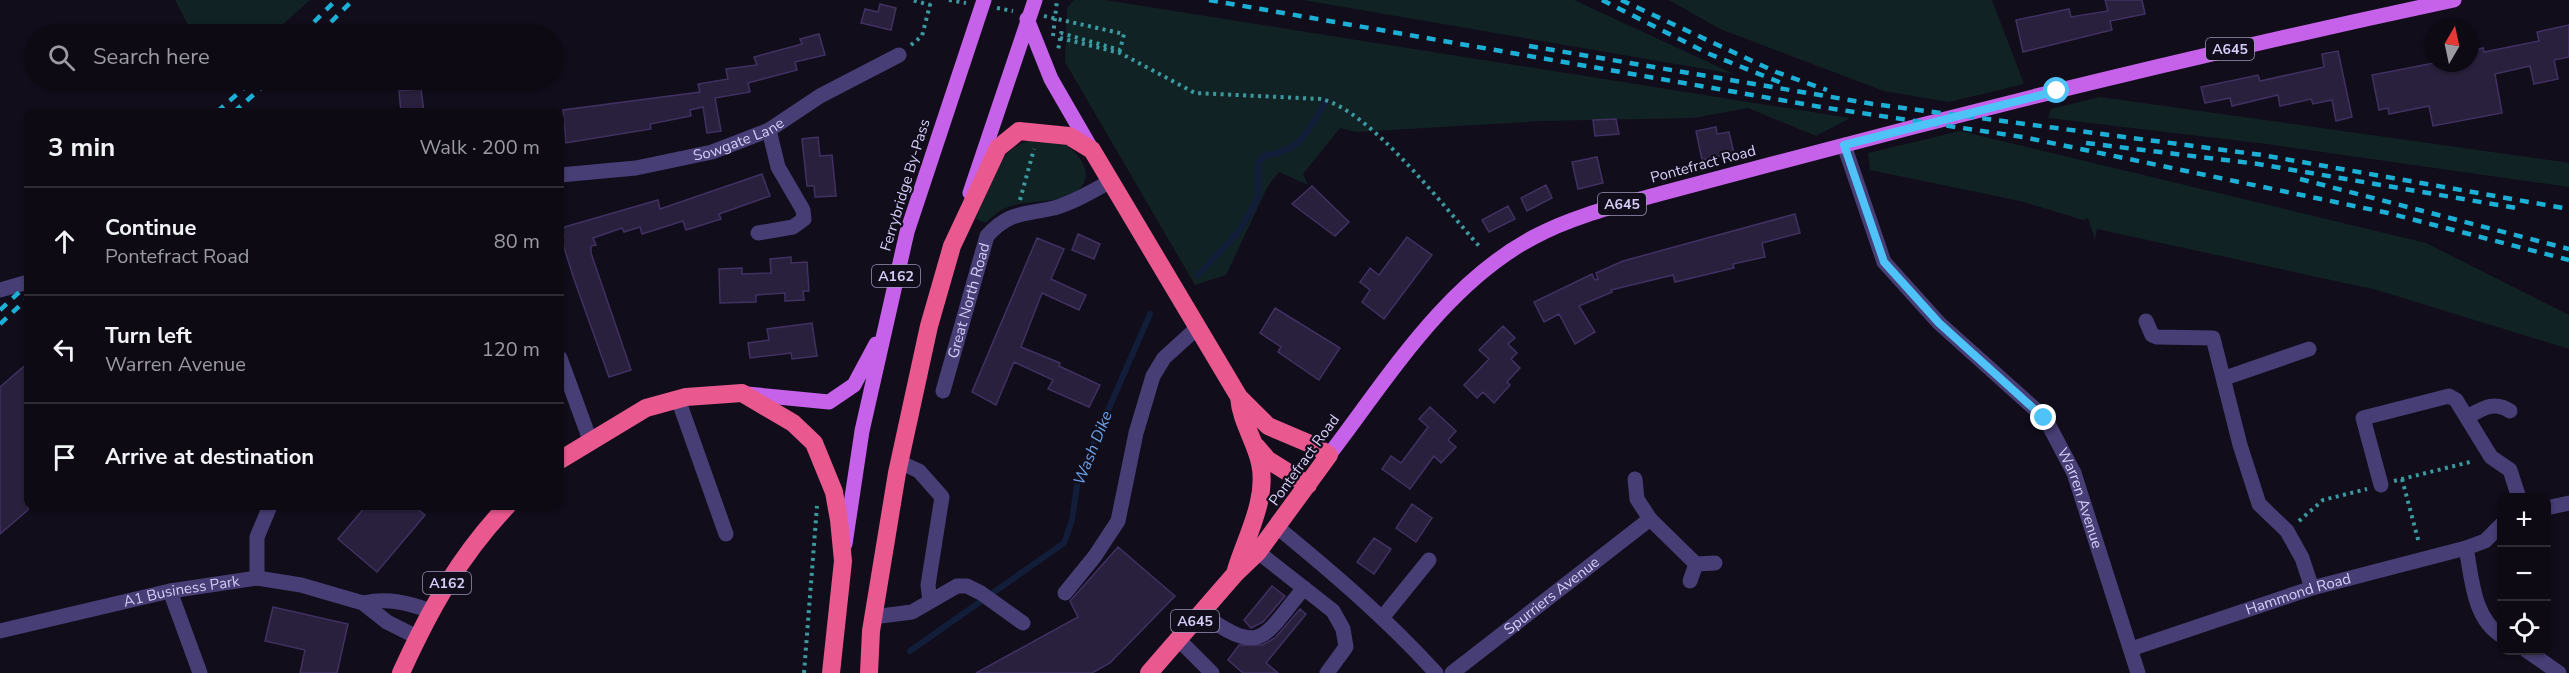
<!DOCTYPE html>
<meta charset="utf-8">
<style>
:root{--surface:#0d0a14;--page:#16131d;--text:#f1f3f6;--muted:#9a9aa0;--line:#2d2b34}
body{margin:0;font-family:"Nunito Sans",sans-serif;background:var(--page);color:var(--text)}
.controls{position:absolute;right:18px;bottom:18px;display:grid;overflow:hidden;border-radius:12px;box-shadow:0 2px 4px #0004}
.controls button{width:54px;height:54px;display:grid;place-items:center;padding:0;border:0;border-bottom:2px solid var(--line);background:var(--surface);color:var(--text);font:30px sans-serif}
.compass{position:absolute;left:2425px;top:18px;width:54px;height:54px;border-radius:50%;background:var(--surface);box-shadow:0 2px 4px #0004;rotate:9deg}
.stop{position:absolute;width:18px;height:18px;margin:-14px;border:4px solid #4fc3f7;border-radius:50%;background:#fff}
.stop.end{background:#4fc3f7;border-color:#fff;box-shadow:0 2px 6px #0008}
.list{margin:0;padding:0;list-style:none}
h2{display:flex;justify-content:space-between;align-items:center;height:78px;margin:0;padding:0 24px;font-size:26px}
h2 small{font-size:20px;font-weight:400;color:var(--muted)}
.list li{display:grid;grid-template-columns:39px 1fr auto;gap:18px;align-items:center;box-sizing:border-box;height:108px;padding:0 24px;border-top:2px solid var(--line)}
.list b{display:block;font-size:22px;white-space:nowrap}
.list p{margin:0;font-size:20px;white-space:nowrap;color:var(--muted)}
.list em{font-size:20px;font-style:normal;color:var(--muted)}
.icon{flex:none;width:33px;height:33px;fill:none;stroke:currentColor;stroke-width:2;stroke-linecap:round;stroke-linejoin:round}
.map{position:relative;flex:none;width:2569px;height:673px;overflow:hidden}
.search{position:absolute;background:var(--surface);box-shadow:0 2px 4px #0004;left:24px;top:24px;width:540px;height:66px;display:flex;align-items:center;gap:15px;box-sizing:border-box;padding:0 21px;border-radius:33px;color:var(--muted);font-size:22px}
.panel{position:absolute;background:var(--surface);box-shadow:0 2px 4px #0004;left:24px;top:108px;width:540px;height:402px;border-radius:12px}
.map>svg:first-child{display:block}
</style>
<div class="map">
<svg width="2569" height="673" viewBox="0 0 2569 673">
<rect width="100%" height="100%" fill="#110d1b"/>
<path fill="#112224" d="M 175,0 L 310,0 L 272,34 L 193,34 Z
M 1074,0 L 1105,0 L 1850,118 L 1816,136 L 1748,108 L 1693,118 L 1542,121 L 1356,132 L 1340,128 L 1303,174 L 1308,185 L 1279,172 L 1268,186 L 1226,275 L 1195,285 L 1065,62 L 1067,8 Z
M 1303,0 L 1574,0 L 1734,74 Z
M 1669,0 L 1992,0 L 2024,84 L 1949,102 L 1884,91 L 1720,29 Z
M 2100,97 L 2564,162 L 2569,163 L 2569,187 L 2267,144 L 2048,118 L 2051,109 Z
M 1960,131 L 2426,243 L 2569,315 L 2569,349 L 2377,290 L 2097,229 L 2095,240 L 2088,218 L 2083,220 L 2020,201 L 1870,170 L 1868,153 Z
M 1033,140 C 1041,140 1053,139 1061,142 C 1075,148 1094,171 1082,186 C 1065,208 1023,196 1000,211 C 995,214 990,219 986,223 L 976,219 C 986,187 996,147 1033,140 Z"/>
<g fill="none" stroke-linecap="round" stroke-linejoin="round">
<path stroke="#121d3a" stroke-width="6" d="M 1198,275 L 1240,230 L 1258,198 L 1258,162 L 1266,155 C 1301,153 1310,127 1326,101
M 910,651 L 1064,543 L 1072,520 L 1078,479 L 1150,314"/>
</g>
<path fill="#29203d" stroke="#403162" stroke-width="1.5" d="M 2105,0 L 2142,0 L 2145,14 L 2110,21 L 2112,30 L 2023,52 L 2016,20 L 2069,9 L 2071,17 L 2108,11 Z
M 880,4 L 896,8 L 891,30 L 861,23 L 865,9 L 878,12 Z
M 2569,25 L 2569,57 L 2554,60 L 2558,79 L 2534,84 L 2530,66 L 2495,74 L 2502,113 L 2433,126 L 2429,106 L 2389,114 L 2388,108 L 2379,110 L 2372,75 L 2434,63 L 2470,63 L 2470,51 L 2483,48 L 2484,52 L 2539,41 L 2537,32 Z
M 819,34 L 825,55 L 795,62 L 797,70 L 748,83 L 750,92 L 715,98 L 721,131 L 707,133 L 703,107 L 690,110 L 691,116 L 650,124 L 651,129 L 566,143 L 563,110 L 700,92 L 698,84 L 728,79 L 726,69 L 757,65 L 754,57 L 802,44 L 800,39 Z
M 2338,51 L 2352,117 L 2336,121 L 2332,100 L 2313,104 L 2311,99 L 2280,106 L 2278,95 L 2232,106 L 2230,98 L 2205,103 L 2201,87 L 2258,75 L 2260,81 L 2324,67 L 2322,54 Z
M 421,89 L 424,112 L 401,112 L 399,91 Z
M 1616,119 L 1619,134 L 1595,136 L 1593,120 Z
M 1716,127 L 1717,134 L 1729,132 L 1734,153 L 1702,160 L 1696,131 Z
M 818,137 L 820,156 L 832,155 L 836,196 L 815,197 L 814,186 L 807,186 L 802,139 Z
M 1597,157 L 1603,183 L 1578,189 L 1572,162 Z
M 762,174 L 770,196 L 719,214 L 721,219 L 686,230 L 683,221 L 642,234 L 640,227 L 624,232 L 622,228 L 593,238 L 596,245 L 591,246 L 591,253 L 631,370 L 609,377 L 574,279 L 561,238 L 564,237 L 561,228 L 658,200 L 660,209 Z
M 1546,185 L 1552,198 L 1527,211 L 1521,198 Z
M 1312,186 L 1349,222 L 1335,236 L 1292,204 Z
M 1508,206 L 1515,219 L 1489,232 L 1482,220 Z
M 1795,214 L 1800,233 L 1762,243 L 1765,257 L 1733,264 L 1734,268 L 1675,282 L 1673,275 L 1611,290 L 1612,292 L 1579,306 L 1595,332 L 1575,344 L 1559,314 L 1544,322 L 1534,302 L 1592,274 L 1595,280 L 1598,279 L 1596,273 L 1623,261 Z
M 1078,234 L 1100,244 L 1094,259 L 1072,250 Z
M 1407,237 L 1432,255 L 1384,319 L 1362,302 L 1370,290 L 1360,282 L 1370,268 L 1379,275 Z
M 1037,238 L 1064,249 L 1051,279 L 1086,295 L 1079,310 L 1042,293 L 1021,347 L 1060,363 L 1059,366 L 1100,385 L 1089,407 L 1048,389 L 1053,380 L 1014,362 L 996,405 L 972,392 Z
M 791,257 L 791,263 L 807,262 L 809,291 L 803,291 L 804,300 L 785,301 L 785,293 L 756,295 L 756,302 L 720,303 L 719,269 L 742,268 L 742,274 L 771,273 L 770,259 Z
M 1275,308 L 1340,348 L 1319,380 L 1278,352 L 1281,347 L 1260,333 Z
M 812,323 L 817,356 L 792,359 L 791,353 L 750,358 L 748,343 L 769,340 L 767,329 Z
M 1503,326 L 1515,338 L 1508,344 L 1517,353 L 1511,359 L 1520,368 L 1507,382 L 1510,385 L 1494,403 L 1483,392 L 1477,398 L 1464,385 L 1489,359 L 1479,350 Z
M 28,363 L 28,510 L 0,534 L 0,387 Z
M 1430,407 L 1456,431 L 1448,440 L 1456,447 L 1441,463 L 1434,456 L 1410,489 L 1382,469 L 1391,456 L 1401,463 L 1428,427 L 1419,419 Z
M 1412,504 L 1432,518 L 1416,542 L 1396,528 Z
M 366,506 L 414,506 L 425,515 L 377,572 L 338,539 Z
M 1374,538 L 1391,549 L 1374,574 L 1357,562 Z
M 1118,547 L 1175,596 L 1110,663 L 1092,673 L 976,673 L 1078,617 L 1070,601 Z
M 1272,586 L 1285,596 L 1263,622 L 1251,628 L 1244,620 Z
M 273,607 L 348,624 L 337,673 L 300,673 L 305,650 L 265,641 Z
M 1300,609 L 1306,614 L 1266,663 L 1278,673 L 1243,673 L 1228,660 L 1239,645 L 1262,645 L 1275,638 Z"/>
<g fill="none" stroke-linecap="round" stroke-linejoin="round">
<path stroke="#3b9a9f" stroke-width="4" stroke-dasharray="3 4.5" stroke-linecap="butt" d="M 949,0 L 966,3
M 997,8 L 1013,11
M 1044,16 L 1124,34 L 1120,50 L 1061,33 L 1058,51
M 1053,36 L 1057,0
M 1060,38 L 1120,53 L 1195,93 L 1321,99 C 1370,110 1444,207 1479,246
M 911,45 L 922,36 L 930,5 L 912,0
M 1020,200 L 1034,149
M 2402,479 L 2419,543
M 2394,481 L 2474,461
M 2299,521 L 2323,500 L 2367,489
M 804,673 L 817,506"/>
<g stroke="#463e74" stroke-width="15">
<path id="s1" d="M 1844,145 L 1884,262 L 1939,323 L 2045,418 L 2074,473 L 2138,673"/>
<path id="s2" d="M 560,175 L 636,168 L 712,152 L 769,130 L 820,96 L 899,55"/>
<path d="M 758,233 L 793,227 L 804,219 L 803,210 L 778,167 L 769,130"/>
<path d="M 0,290 L 28,282"/>
<path d="M 2146,321 L 2152,335 L 2157,337 L 2213,338 L 2240,445 L 2259,504 L 2287,531 L 2302,558 L 2312,588"/>
<path d="M 560,358 L 590,440"/>
<path d="M 2225,378 L 2309,349"/>
<path id="s3" d="M 943,391 L 987,236 C 1009,211 1024,215 1054,208 C 1074,202 1091,192 1109,182"/>
<path d="M 678,399 L 726,534"/>
<path d="M 2467,417 C 2482,409 2494,400 2510,411"/>
<path d="M 899,462 L 919,471 L 942,497 L 928,585 L 930,601"/>
<path d="M 1635,479 L 1637,499 L 1650,519"/>
<path d="M 2381,485 L 2363,418 L 2449,396 L 2456,400 L 2491,457 L 2510,470 L 2519,498"/>
<path d="M 2546,508 L 2569,503"/>
<path d="M 2502,524 L 2485,541 L 2466,548 C 2472,578 2473,619 2502,636"/>
<path d="M 1277,527 C 1333,573 1387,619 1436,673"/>
<path d="M 1258,552 L 1333,611 L 1343,629 L 1346,647 L 1327,673"/>
<path d="M 257,578 L 257,537 L 270,506"/>
<path d="M 1690,581 L 1696,564 L 1715,563"/>
<path d="M 170,591 L 200,673"/>
<path d="M 1065,593 L 1095,556 L 1118,521 L 1136,433 L 1153,376 L 1164,358 L 1197,328"/>
<path d="M 363,603 C 387,598 407,602 430,611"/>
<path d="M 1202,614 C 1263,657 1262,638 1304,588"/>
<path d="M 873,617 L 912,612 L 957,586 L 967,586 L 981,593 L 1023,623"/>
<path d="M 1382,618 L 1429,560"/>
<path id="s4" d="M 0,631 L 170,591 L 257,578 L 301,585 L 363,603 L 387,622 L 417,637"/>
<path d="M 1179,640 L 1212,673"/>
<path id="s5" d="M 2131,649 L 2312,588 L 2466,548"/>
<path d="M 2526,650 L 2559,673"/>
<path id="s6" d="M 1452,673 L 1650,519 L 1696,564"/>
</g>
<path stroke="#c662ea" stroke-width="15" d="M 1027,19 L 1051,79 L 1092,150
M 970,193 L 1035,0
M 747,394 L 829,402 L 854,385 L 876,344
M 1329,455 C 1388,378 1445,284 1534,237 C 1573,216 1616,206 1659,194 C 1705,182 1752,169 1799,157 C 2016,99 2234,47 2454,0
M 845,544 L 862,431 L 907,232 L 984,0"/>
<path stroke="#e9588e" stroke-width="18" d="M 1256,446 L 1268,460 L 1308,485
M 560,460 L 646,408 L 686,397 L 742,393 L 793,423 L 814,443 L 834,492 L 839,520 L 843,561 L 831,673
M 1236,570 C 1246,537 1268,499 1260,463 C 1255,440 1241,422 1239,397
M 401,673 C 430,609 459,557 507,506
M 869,673 L 871,631 L 897,473 L 929,326 L 952,246 L 998,148 L 1019,131 L 1069,136 L 1092,150 L 1239,397 L 1268,426 L 1315,446 L 1329,455 L 1258,552 L 1235,574 L 1149,673"/>
<path stroke="#1cb0d6" stroke-width="4.5" stroke-dasharray="9 8" stroke-linecap="butt" d="M 1209,0 L 1821,107 L 2023,137 L 2388,213 L 2569,260
M 1602,0 L 1707,53 L 1784,84
M 1621,0 L 1776,72 L 1827,90
M 302,34 L 336,0
M 319,34 L 353,0
M 1529,46 L 1873,104 L 2262,155 L 2569,209
M 217,112 L 253,80
M 234,112 L 270,80
M 2086,143 L 2258,164 L 2516,208
M 2300,179 L 2569,249
M 0,310 L 28,284
M 0,324 L 28,298"/>
</g>
<g fill="none" stroke-linecap="round" stroke-linejoin="round">
<path stroke="#4fc3f7" stroke-width="8" d="M 2044,418 L 1939,323 L 1884,262 L 1844,145 L 2057,91"/>
</g>
<g text-anchor="middle" dominant-baseline="central" stroke-width="4.5" stroke-linejoin="round" paint-order="stroke">
<g fill="#110d1b" stroke="#9c93b6" stroke-width="1.5">
<rect x="2206" y="38" width="48" height="22" rx="4.5"/>
<rect x="1598" y="193" width="48" height="22" rx="4.5"/>
<rect x="872" y="265" width="48" height="22" rx="4.5"/>
<rect x="423" y="572" width="48" height="22" rx="4.5"/>
<rect x="1171" y="610" width="48" height="22" rx="4.5"/>
</g>
<g font-size="14" font-weight="bold" fill="#d7cdf8">
<text x="2230" y="49">A645</text>
<text x="1622" y="204">A645</text>
<text x="896" y="276">A162</text>
<text x="447" y="583">A162</text>
<text x="1195" y="621">A645</text>
</g>
<g font-size="15" fill="#d7cdf8" stroke="#110d1b">
<text stroke="none"><textPath href="#s2" startOffset="183">Sowgate Lane</textPath></text>
<text transform="translate(1703 164) rotate(-15)">Pontefract Road</text>
<text transform="translate(905 185) rotate(-73)">Ferrybridge By-Pass</text>
<text stroke="none"><textPath href="#s3" startOffset="94">Great North Road</textPath></text>
<text transform="translate(1304 460) rotate(-54)">Pontefract Road</text>
<text stroke="none"><textPath href="#s1" startOffset="436">Warren Avenue</textPath></text>
<text stroke="none"><textPath href="#s4" startOffset="186">A1 Business Park</textPath></text>
<text stroke="none"><textPath href="#s5" startOffset="176">Hammond Road</textPath></text>
<text stroke="none"><textPath href="#s6" startOffset="126">Spurriers Avenue</textPath></text>
</g>
<g font-size="16" font-style="italic" fill="#69a1eb" stroke="#110d1b">
<text transform="translate(1093 448) rotate(-68)">Wash Dike</text>
</g>
</g>
</svg>
<div class="controls">
<button>+</button>
<button>−</button>
<button><svg class="icon" aria-label="locate" viewBox="0 0 24 24"><circle cx="12" cy="12" r="6"/><path d="M12 2v4M12 18v4M2 12h4M18 12h4"/></svg></button>
</div>
<svg class="compass" viewBox="-18 -18 36 36"><path d="M0-13l5 13h-10z" fill="#e53935"/><path d="M0 13l5-13h-10z" fill="#9a9aa0"/></svg>
<div class="stop" style="left:2057px;top:91px"></div>
<div class="stop end" style="left:2044px;top:418px"></div>
<div class="search"><svg class="icon" aria-label="search" viewBox="0 0 24 24"><circle cx="10" cy="10" r="6"/><path d="M15 15l6 6"/></svg>Search here</div>
<section class="panel">
<h2>3 min<small>Walk · 200 m</small></h2>
<ul class="list">
<li><svg class="icon" aria-label="ahead" viewBox="0 0 24 24"><path d="M12 20V5M6 11l6-6 6 6"/></svg><div><b>Continue</b><p>Pontefract Road</p></div><em>80 m</em></li>
<li><svg class="icon" aria-label="left" viewBox="0 0 24 24"><path d="M17 20v-9H6M10 6l-5 5 5 5"/></svg><div><b>Turn left</b><p>Warren Avenue</p></div><em>120 m</em></li>
<li><svg class="icon" aria-label="arrive" viewBox="0 0 24 24"><path d="M6 21V4h12l-3 4 3 4H6"/></svg><div><b>Arrive at destination</b></div></li>
</ul>
</section>
</div>
